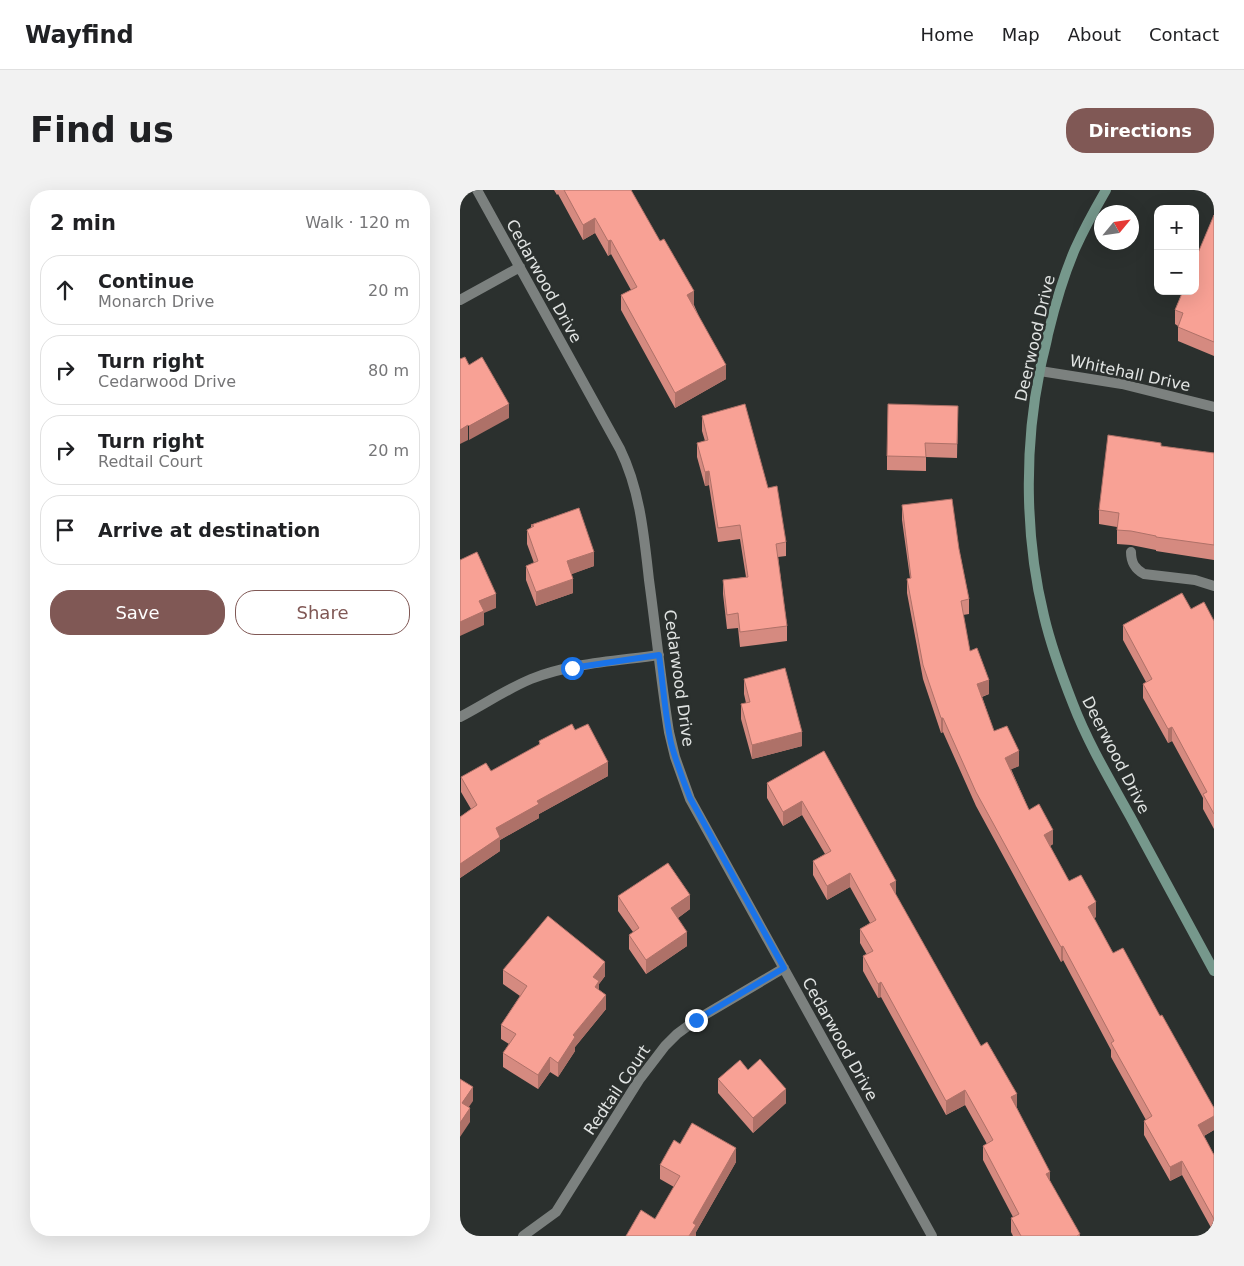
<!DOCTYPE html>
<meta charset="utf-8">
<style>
:root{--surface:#fff;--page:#f2f2f2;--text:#202124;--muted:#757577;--line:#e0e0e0;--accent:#805855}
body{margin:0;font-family:"DejaVu Sans",sans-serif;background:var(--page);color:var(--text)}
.controls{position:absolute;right:15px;top:15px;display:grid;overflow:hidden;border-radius:10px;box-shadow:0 5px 20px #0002}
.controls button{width:45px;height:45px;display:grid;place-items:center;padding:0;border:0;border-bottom:1px solid var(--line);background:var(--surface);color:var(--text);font:25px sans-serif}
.compass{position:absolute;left:634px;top:15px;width:45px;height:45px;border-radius:50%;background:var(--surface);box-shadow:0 5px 20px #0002;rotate:61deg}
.stop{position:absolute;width:15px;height:15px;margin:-11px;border:4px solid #1a73e8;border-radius:50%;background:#fff}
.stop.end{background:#1a73e8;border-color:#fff;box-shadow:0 1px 5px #0008}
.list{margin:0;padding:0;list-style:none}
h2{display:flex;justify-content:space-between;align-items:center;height:65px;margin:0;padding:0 20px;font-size:21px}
h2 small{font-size:16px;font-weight:400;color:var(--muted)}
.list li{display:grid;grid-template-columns:32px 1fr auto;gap:15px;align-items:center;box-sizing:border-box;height:70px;margin:0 10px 10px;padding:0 10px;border:1px solid var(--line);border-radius:20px}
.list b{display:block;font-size:19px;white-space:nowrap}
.list p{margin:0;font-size:16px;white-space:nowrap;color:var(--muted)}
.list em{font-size:16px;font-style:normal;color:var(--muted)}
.actions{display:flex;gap:10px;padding:15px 20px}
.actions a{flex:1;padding:11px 0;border:1px solid var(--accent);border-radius:20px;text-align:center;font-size:18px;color:var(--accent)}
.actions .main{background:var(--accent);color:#fff}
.icon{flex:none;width:28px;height:28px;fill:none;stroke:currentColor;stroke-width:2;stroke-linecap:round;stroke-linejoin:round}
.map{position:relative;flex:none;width:754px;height:1046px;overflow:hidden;border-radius:20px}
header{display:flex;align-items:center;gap:30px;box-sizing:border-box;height:70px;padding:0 25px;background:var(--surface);border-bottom:1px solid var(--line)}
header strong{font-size:24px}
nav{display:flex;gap:28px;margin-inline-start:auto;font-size:18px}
.intro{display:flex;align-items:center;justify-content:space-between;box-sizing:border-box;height:120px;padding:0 30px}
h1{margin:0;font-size:35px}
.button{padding:12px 22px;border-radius:20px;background:var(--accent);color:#fff;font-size:18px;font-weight:700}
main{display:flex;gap:30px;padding:0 30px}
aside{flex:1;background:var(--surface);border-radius:20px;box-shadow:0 5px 20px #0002}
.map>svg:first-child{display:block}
</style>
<header>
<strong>Wayfind</strong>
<nav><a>Home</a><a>Map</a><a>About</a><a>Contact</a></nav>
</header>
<div class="intro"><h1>Find us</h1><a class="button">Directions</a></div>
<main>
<aside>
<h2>2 min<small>Walk · 120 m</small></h2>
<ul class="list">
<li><svg class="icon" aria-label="ahead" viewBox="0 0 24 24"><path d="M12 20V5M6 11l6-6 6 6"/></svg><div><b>Continue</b><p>Monarch Drive</p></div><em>20 m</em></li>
<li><svg class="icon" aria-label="right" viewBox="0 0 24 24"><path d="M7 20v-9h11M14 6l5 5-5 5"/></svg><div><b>Turn right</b><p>Cedarwood Drive</p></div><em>80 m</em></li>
<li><svg class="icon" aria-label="right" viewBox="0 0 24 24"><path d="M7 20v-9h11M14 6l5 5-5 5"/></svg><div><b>Turn right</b><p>Redtail Court</p></div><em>20 m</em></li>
<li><svg class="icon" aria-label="arrive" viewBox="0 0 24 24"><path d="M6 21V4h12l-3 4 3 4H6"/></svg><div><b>Arrive at destination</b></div></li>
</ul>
<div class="actions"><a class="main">Save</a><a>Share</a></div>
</aside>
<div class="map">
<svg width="754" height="1046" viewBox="0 0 754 1046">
<rect width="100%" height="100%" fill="#2b302e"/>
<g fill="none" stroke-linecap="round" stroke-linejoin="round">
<path stroke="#7c817f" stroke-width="10" d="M 671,362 C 671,373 675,379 684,384 L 735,390 L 754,396"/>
<path stroke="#7c817f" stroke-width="10" d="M 17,0 L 160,259 C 180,300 184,345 189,390 C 196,441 201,492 209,542 L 215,567 L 230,609 L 472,1046
M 0,110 L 60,77
M 580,181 L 662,194 L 754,217
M 0,527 C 23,515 47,499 71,489 C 111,473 157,471 199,465
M 63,1046 L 96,1022 L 179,890 L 205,856 L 217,844 L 236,830 L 324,778"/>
<path stroke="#76988c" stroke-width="10" d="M 646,0 C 635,19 624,39 615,59 C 603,87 595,115 588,144 C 586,156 582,168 580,180 C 564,258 565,349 584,426 C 591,456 602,486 613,514 C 628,553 650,590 670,626 C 698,678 726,730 754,781"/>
</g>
<path fill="#d58a80" d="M 94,0 L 171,0 L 234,115 L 266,189 L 215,218 L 161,120 L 161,105 L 171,100 L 151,64 L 148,66 L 135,43 L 123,50 L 98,4 L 97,5 Z
M 754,25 L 754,166 L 718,151 L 718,136 L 715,134 L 715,120 Z
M 498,216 L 497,268 L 466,267 L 466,281 L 427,280 L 427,266 Z
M 242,226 L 308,298 L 326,352 L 326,366 L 318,367 L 327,436 L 327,451 L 280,457 L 278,438 L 267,439 L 263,404 L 263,390 L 286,387 L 280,349 L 258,352 L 249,295 L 245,296 L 237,267 L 237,253 L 245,251 L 242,241 Z
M 701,256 L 754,263 L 754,370 L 696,361 L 696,360 L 671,355 L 657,354 L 657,337 L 639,334 L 639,320 Z
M 442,315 L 499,359 L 509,409 L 509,424 L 503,425 L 510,461 L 529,504 L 522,507 L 534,541 L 559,576 L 551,579 L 569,620 L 593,654 L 590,656 L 609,691 L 636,727 L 634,728 L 653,763 L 700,826 L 754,918 L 754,940 L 744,946 L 754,965 L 754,1043 L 722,985 L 710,991 L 684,945 L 684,931 L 686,930 L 651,867 L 651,860 L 603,770 L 601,772 L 516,616 L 483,542 L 481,543 L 463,489 L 447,403 L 447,389 L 450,388 L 442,330 Z
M 119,318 L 134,376 L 111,384 L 113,403 L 76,416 L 66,390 L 66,376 L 74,373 L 67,354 L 67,340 L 71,338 L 71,335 Z
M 731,419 L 754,431 L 754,639 L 743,619 L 743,608 L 712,551 L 708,553 L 683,508 L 683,494 L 686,492 L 663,450 L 663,435 Z
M 284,489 L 342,556 L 292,569 L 281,529 L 281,514 L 286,513 L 284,504 Z
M 115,540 L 148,586 L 79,624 L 79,628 L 40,650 L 40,661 L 0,688 L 0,627 L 11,619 L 1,602 L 1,587 L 31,581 L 79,555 L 79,551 Z
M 364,561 L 436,705 L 521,856 L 557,918 L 590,991 L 620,1046 L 553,1046 L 551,1042 L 551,1028 L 553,1027 L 523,970 L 523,956 L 527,954 L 505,915 L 486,925 L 421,807 L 418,808 L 403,781 L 403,766 L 407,765 L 400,753 L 400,739 L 410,733 L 390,697 L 367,710 L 353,685 L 353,671 L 365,664 L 342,625 L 323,636 L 307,608 L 307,593 Z
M 158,706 L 230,719 L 218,728 L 227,756 L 186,784 L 169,759 L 169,745 L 173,742 L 158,721 Z
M 43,780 L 145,786 L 139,794 L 139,800 L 146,819 L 115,857 L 115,861 L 98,887 L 90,882 L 78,899 L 43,877 L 43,863 L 49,854 L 41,849 L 41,835 L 60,806 L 43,794 Z
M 288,880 L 326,913 L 293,943 L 258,903 L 258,889 Z
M 220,954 L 276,972 L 236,1042 L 236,1046 L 166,1046 L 195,1029 L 214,997 L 200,989 L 200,975 Z"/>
<path fill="#ae7168" d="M 135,28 L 135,43 L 123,50 L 123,35 Z
M 151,50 L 151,64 L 148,66 L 148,51 Z
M 234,101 L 234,115 L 227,119 L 227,105 Z
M 266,175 L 266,189 L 215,218 L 215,203 Z
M 49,214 L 49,228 L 9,250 L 9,236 Z
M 8,235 L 8,250 L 0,254 L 0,240 Z
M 249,281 L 249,295 L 245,296 L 245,282 Z
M 134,362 L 134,376 L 107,386 L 107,371 Z
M 113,389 L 113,403 L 76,416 L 76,402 Z
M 36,404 L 36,418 L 24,423 L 24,435 L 0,446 L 0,432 L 19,411 Z
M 529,490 L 529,504 L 517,508 L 517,494 Z
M 481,528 L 483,528 L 483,542 L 481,543 Z
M 712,537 L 712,551 L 708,553 L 708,539 Z
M 342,542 L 342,556 L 292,569 L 292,555 Z
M 559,561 L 559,576 L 545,582 L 545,568 Z
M 148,572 L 148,586 L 79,624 L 79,628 L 40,650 L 40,661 L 0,688 L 0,674 L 36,638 L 77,611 Z
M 342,611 L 342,625 L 323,636 L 323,622 Z
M 593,640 L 593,654 L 584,660 L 584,645 Z
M 390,683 L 390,697 L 367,710 L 367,696 Z
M 436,691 L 436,705 L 430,694 Z
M 230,705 L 230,719 L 211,733 L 211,718 Z
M 636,712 L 636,727 L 628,731 L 628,717 Z
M 227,742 L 227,756 L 186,784 L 186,770 Z
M 603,756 L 603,770 L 601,772 L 601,757 Z
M 145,772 L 145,786 L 139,794 L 139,806 L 135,811 L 133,787 Z
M 421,792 L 421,807 L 418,808 L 418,794 Z
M 146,805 L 146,819 L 115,857 L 115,861 L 98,887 L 98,873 L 113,845 Z
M 90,867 L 90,882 L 78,899 L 78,885 Z
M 13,897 L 13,911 L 2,927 L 2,913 Z
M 326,899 L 326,913 L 293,943 L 293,928 Z
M 505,900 L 505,915 L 486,925 L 486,911 Z
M 557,904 L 557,918 L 551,907 Z
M 10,918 L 10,932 L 0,947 L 0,933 Z
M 754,926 L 754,940 L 738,949 L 738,935 Z
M 276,958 L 276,972 L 236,1042 L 236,1046 L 229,1046 L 233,1033 Z
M 722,971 L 722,985 L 710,991 L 710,977 Z
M 590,982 L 590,996 L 586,984 Z"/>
<path fill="#f8a195" stroke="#ae7168" d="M 104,0 L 171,0 L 200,51 L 204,49 L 234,101 L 227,105 L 266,175 L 215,203 L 161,105 L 177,97 L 151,50 L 148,51 L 135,28 L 123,35 Z
M 754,25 L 754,152 L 718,137 L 723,123 L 715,120 L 723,101 L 735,101 L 735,70 Z
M 5,167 L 9,175 L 22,167 L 49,214 L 9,236 L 8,235 L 0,240 L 0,169 Z
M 285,214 L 308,298 L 317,296 L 326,352 L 316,354 L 327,436 L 280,442 L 278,423 L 267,425 L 263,390 L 288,387 L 280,335 L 258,338 L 249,281 L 245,282 L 237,253 L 248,250 L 242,226 Z
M 428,214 L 498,216 L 497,254 L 465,253 L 466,267 L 427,266 Z
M 648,245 L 701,253 L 701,256 L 754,263 L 754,355 L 696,347 L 696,346 L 671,341 L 657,340 L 659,323 L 639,320 Z
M 492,309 L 499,359 L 509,409 L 501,411 L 510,461 L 517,458 L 529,490 L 517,494 L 534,541 L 547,536 L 559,561 L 545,568 L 569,620 L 579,614 L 593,640 L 584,645 L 609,691 L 621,685 L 636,712 L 628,717 L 653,763 L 663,758 L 700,826 L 702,825 L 754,918 L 754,926 L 738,935 L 754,965 L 754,1029 L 722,971 L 710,977 L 684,931 L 692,926 L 651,853 L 654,851 L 603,756 L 601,757 L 516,602 L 483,528 L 481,528 L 463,475 L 447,389 L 451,388 L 442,315 Z
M 119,318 L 134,362 L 107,371 L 113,389 L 76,402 L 66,376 L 78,371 L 67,340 L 74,336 L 71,335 Z
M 17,362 L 36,404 L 19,411 L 24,421 L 0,432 L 0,370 Z
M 722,403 L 731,419 L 744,412 L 754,431 L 754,624 L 743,604 L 747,602 L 712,537 L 708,539 L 683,494 L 692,489 L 663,435 Z
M 325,478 L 342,542 L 292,555 L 281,514 L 290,512 L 284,489 Z
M 112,534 L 115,540 L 128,534 L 148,572 L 77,611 L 79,614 L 36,638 L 40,647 L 0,674 L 0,627 L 17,615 L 1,587 L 26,573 L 31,581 L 80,554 L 79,551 Z
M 364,561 L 436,691 L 430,694 L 521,856 L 527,852 L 557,904 L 551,907 L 590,982 L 586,984 L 620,1044 L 617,1046 L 561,1046 L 551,1028 L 559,1024 L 523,956 L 533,950 L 505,900 L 486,911 L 421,792 L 418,794 L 403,766 L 413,761 L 400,739 L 416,730 L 390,683 L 367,696 L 353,671 L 371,661 L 342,611 L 323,622 L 307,593 Z
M 208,673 L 230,705 L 211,718 L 227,742 L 186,770 L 169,745 L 179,738 L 158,706 Z
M 88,726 L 145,772 L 133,787 L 139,791 L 135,797 L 146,805 L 113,845 L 115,847 L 98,873 L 90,867 L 78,885 L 43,863 L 56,844 L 41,835 L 67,796 L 43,780 Z
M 300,869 L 326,899 L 293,928 L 258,889 L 280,870 L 288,880 Z
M 0,889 L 13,897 L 2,913 L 10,918 L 0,933 Z
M 232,933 L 276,958 L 233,1033 L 236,1035 L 229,1046 L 166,1046 L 181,1020 L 195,1029 L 220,986 L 200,975 L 214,950 L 220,954 Z"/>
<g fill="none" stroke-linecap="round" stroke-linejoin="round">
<path stroke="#1a73e8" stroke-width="6" d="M 112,478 L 199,465 C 203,494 205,524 211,553 C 216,572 223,590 230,608 L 324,778 L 236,830"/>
</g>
<g text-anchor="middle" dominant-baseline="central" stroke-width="5" stroke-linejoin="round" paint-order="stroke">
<g font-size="16" fill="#e1e4e3" stroke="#2b302e">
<text transform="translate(84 91) rotate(61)">Cedarwood Drive</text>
<text transform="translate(575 148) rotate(-77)">Deerwood Drive</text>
<text transform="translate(670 183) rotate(12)">Whitehall Drive</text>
<text transform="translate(219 488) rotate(82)">Cedarwood Drive</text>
<text transform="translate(656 565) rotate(63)">Deerwood Drive</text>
<text transform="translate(380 849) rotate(61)">Cedarwood Drive</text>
<text transform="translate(157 900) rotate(-56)">Redtail Court</text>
</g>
</g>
</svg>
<div class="controls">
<button>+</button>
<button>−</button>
</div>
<svg class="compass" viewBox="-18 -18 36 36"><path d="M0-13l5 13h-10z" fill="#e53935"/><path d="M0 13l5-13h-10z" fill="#757577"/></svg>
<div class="stop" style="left:112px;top:478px"></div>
<div class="stop end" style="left:236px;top:830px"></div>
</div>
</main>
